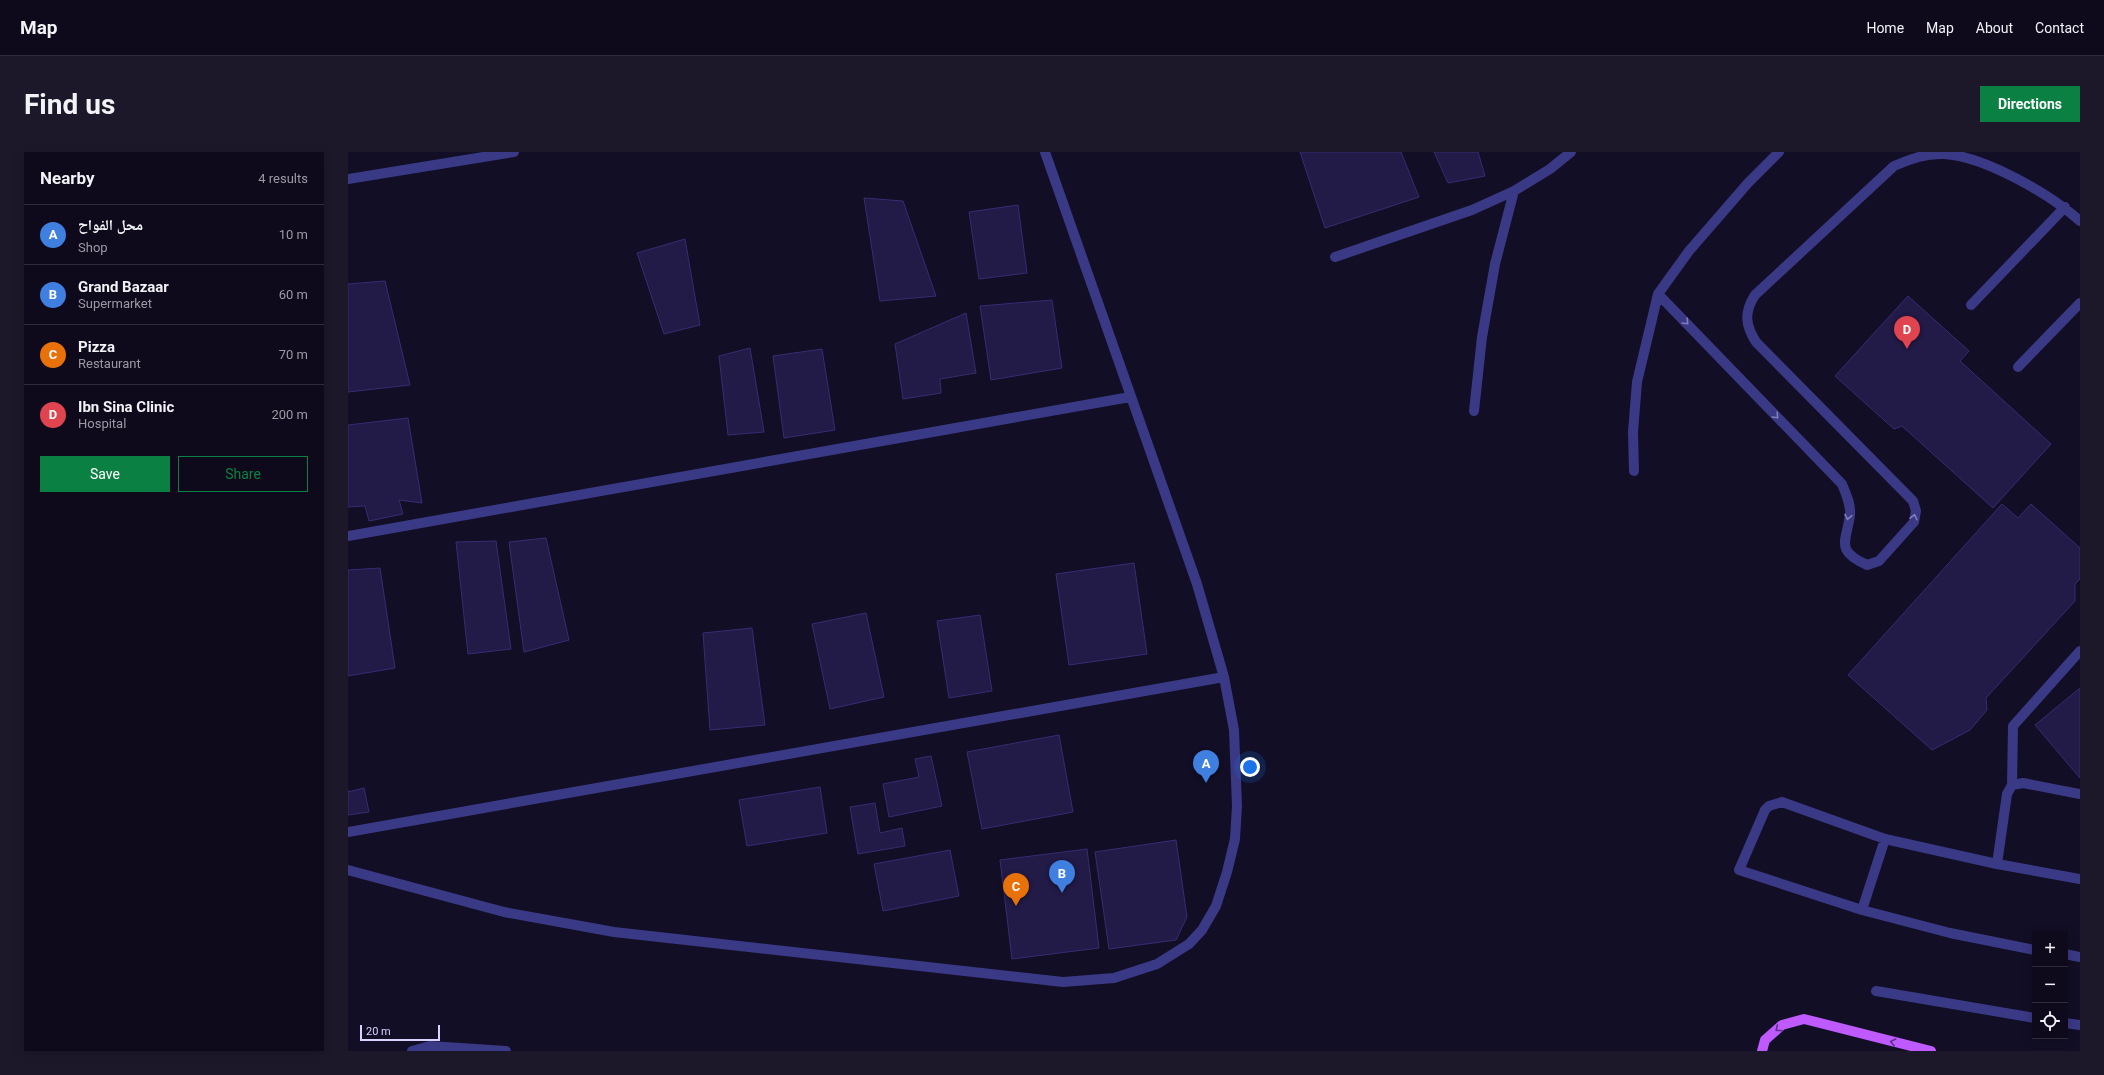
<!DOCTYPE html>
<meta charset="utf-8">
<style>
:root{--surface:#0e0a1c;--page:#1c1829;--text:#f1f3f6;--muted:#9b9aa3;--line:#2e2b3b;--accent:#0b8043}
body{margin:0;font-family:Roboto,"Noto Naskh Arabic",sans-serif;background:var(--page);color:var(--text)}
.controls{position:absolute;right:12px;bottom:12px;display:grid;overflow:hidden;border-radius:0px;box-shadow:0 2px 10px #0003}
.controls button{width:36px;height:36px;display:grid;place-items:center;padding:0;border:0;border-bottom:1px solid var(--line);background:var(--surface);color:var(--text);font:20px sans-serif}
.scale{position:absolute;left:12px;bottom:10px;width:80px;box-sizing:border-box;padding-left:4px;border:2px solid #d7d3ff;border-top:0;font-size:11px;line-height:14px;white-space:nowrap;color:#d7d3ff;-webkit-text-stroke:3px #120e25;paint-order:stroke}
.you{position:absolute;left:902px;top:615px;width:14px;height:14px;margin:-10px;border:3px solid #fff;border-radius:50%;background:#1a73e8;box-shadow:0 0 0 6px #1a73e833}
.badge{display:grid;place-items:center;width:26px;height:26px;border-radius:50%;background:var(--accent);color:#fff;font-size:13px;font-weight:700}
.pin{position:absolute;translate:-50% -33px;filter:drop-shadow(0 1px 2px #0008)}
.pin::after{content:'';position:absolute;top:21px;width:14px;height:12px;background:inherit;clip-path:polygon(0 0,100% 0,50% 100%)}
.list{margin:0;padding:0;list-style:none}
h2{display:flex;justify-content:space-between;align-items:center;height:52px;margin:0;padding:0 16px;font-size:17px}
h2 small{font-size:13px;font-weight:400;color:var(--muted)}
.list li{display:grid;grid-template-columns:26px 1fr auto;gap:12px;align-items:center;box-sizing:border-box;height:60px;padding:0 16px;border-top:1px solid var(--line)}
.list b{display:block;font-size:15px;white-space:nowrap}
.list p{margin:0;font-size:13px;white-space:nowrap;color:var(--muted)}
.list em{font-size:13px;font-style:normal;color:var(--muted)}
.actions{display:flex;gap:8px;padding:12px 16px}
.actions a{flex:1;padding:9px 0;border:1px solid var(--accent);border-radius:0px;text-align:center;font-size:14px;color:var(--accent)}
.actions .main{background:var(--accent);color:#fff}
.icon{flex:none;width:22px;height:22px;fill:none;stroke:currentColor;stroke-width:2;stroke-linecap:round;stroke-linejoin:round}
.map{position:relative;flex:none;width:1732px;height:899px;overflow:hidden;border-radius:0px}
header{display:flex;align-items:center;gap:24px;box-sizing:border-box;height:56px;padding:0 20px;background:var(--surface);border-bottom:1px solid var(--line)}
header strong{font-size:19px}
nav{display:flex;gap:22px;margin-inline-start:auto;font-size:14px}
.intro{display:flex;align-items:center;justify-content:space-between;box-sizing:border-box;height:96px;padding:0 24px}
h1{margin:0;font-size:28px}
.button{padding:10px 18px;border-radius:0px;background:var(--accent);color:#fff;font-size:14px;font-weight:700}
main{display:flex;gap:24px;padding:0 24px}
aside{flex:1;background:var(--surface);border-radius:0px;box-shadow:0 2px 10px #0003}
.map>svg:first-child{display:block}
</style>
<header>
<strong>Map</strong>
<nav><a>Home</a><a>Map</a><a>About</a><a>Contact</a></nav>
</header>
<div class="intro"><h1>Find us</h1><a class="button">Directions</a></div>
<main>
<aside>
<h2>Nearby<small>4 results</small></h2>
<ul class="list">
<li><span class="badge" style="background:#3f7fe0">A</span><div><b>محل الفواح</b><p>Shop</p></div><em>10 m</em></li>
<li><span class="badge" style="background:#3f7fe0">B</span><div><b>Grand Bazaar</b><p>Supermarket</p></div><em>60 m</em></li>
<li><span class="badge" style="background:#e8710a">C</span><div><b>Pizza</b><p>Restaurant</p></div><em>70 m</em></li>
<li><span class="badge" style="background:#e0444e">D</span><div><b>Ibn Sina Clinic</b><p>Hospital</p></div><em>200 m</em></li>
</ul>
<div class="actions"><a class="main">Save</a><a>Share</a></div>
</aside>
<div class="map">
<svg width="1732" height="899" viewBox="0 0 1732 899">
<rect width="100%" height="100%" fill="#120e25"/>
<path fill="#221a47" stroke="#382c73" d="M 952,0 L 1053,0 L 1071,45 L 977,76 Z
M 1086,0 L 1130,0 L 1137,24 L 1100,31 Z
M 516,46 L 555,49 L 588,144 L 532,149 Z
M 670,53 L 679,121 L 631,127 L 621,60 Z
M 337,87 L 352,173 L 316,182 L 289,101 Z
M 37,129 L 62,233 L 0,240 L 0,132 Z
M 1560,144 L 1621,199 L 1612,209 L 1703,292 L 1645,356 L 1554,274 L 1546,277 L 1487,224 Z
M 704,148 L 714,216 L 643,228 L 632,154 Z
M 618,161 L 628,221 L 592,227 L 593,241 L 555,247 L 547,192 Z
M 402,196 L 416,280 L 380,283 L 371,204 Z
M 474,197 L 487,278 L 436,286 L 425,204 Z
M 60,266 L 74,351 L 51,348 L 55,362 L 21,369 L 17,354 L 0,355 L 0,273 Z
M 1654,352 L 1670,366 L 1683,352 L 1732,396 L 1732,427 L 1727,432 L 1727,449 L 1638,546 L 1639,558 L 1622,578 L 1584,598 L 1500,523 Z
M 198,386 L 221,488 L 176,500 L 161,390 Z
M 148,389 L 163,497 L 120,502 L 108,390 Z
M 786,411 L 799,502 L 721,513 L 708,422 Z
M 32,416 L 47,516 L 0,524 L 0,418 Z
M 518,461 L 536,545 L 482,557 L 464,472 Z
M 632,463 L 644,539 L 601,546 L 589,469 Z
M 404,476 L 417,573 L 362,578 L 355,481 Z
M 1732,536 L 1732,626 L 1687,573 Z
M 711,583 L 725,660 L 634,677 L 619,600 Z
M 583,604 L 594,654 L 541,665 L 535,632 L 571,625 L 567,607 Z
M 472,635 L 479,681 L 399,694 L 391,648 Z
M 16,636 L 21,660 L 0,663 L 0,638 L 0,640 Z
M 527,651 L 532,681 L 554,676 L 557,694 L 510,702 L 502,655 Z
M 828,688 L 839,765 L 828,788 L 761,797 L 747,700 Z
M 739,697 L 751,796 L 664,807 L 652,708 Z
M 602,698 L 611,744 L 535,759 L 526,712 Z"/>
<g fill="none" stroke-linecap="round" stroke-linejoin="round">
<path stroke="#3a3985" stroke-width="10" d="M 0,27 L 166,0
M 987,105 L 1124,58 L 1166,39 L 1202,17 L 1223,0
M 1310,142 L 1494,332 C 1498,342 1503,352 1502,363 C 1498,391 1487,398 1519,413 L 1531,409 L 1566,370 L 1568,359 L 1565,349 L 1408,190 C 1397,173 1396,160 1407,143 L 1546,14 C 1563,7 1578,1 1596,2 C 1636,4 1702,42 1732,69
M 1623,153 L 1717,55
M 1670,215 L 1732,151
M 1126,259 L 1134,185 L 1147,112 L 1166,39
M 1286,319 L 1285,280 L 1289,230 L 1310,142 L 1341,99 L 1400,31 L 1431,0
M 0,384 L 782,245
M 1664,633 L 1665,574 L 1732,499
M 0,680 L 876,525
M 1649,712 L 1659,642 L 1664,633 L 1675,631 L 1732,642
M 0,718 L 156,760 L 266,780 L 715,830 L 766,826 L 809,812 L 841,792 L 854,778 L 868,754 L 879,720 L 887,687 L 889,654 L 886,578 L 876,525 L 849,432 L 697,0
M 1514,758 L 1537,687
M 1687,798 L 1602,781 L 1514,758 L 1391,718 L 1417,658 L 1421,654 L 1434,650 L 1537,687 L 1649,712 L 1732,727
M 1717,802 L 1732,805
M 1528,839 L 1687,866
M 1717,871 L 1732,873
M 64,899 L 82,894 L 158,899"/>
<path stroke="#be5aff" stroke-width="10" d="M 1414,899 L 1417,888 L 1434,873 L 1456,867 L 1583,899"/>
</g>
<defs><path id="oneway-chevron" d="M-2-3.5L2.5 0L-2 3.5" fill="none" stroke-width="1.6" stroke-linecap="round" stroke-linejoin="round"/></defs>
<g stroke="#817ebc">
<use href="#oneway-chevron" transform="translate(1338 170) rotate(46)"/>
<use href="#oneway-chevron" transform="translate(1428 264) rotate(46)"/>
<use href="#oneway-chevron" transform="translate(1500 365) rotate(101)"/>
<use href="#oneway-chevron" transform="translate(1566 365) rotate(-77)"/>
</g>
<g stroke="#5f3087">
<use href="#oneway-chevron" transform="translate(1430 877) rotate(141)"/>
<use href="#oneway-chevron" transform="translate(1545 890) rotate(-167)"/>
</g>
</svg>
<div class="controls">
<button>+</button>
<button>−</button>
<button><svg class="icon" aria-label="locate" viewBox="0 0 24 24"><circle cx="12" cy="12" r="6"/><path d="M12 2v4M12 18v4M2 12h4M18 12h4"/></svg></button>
</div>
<div class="scale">20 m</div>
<div class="you"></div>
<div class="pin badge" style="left:858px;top:631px;background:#3f7fe0">A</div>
<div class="pin badge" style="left:714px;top:741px;background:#3f7fe0">B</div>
<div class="pin badge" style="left:668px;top:754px;background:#e8710a">C</div>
<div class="pin badge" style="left:1559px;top:197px;background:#e0444e">D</div>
</div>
</main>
